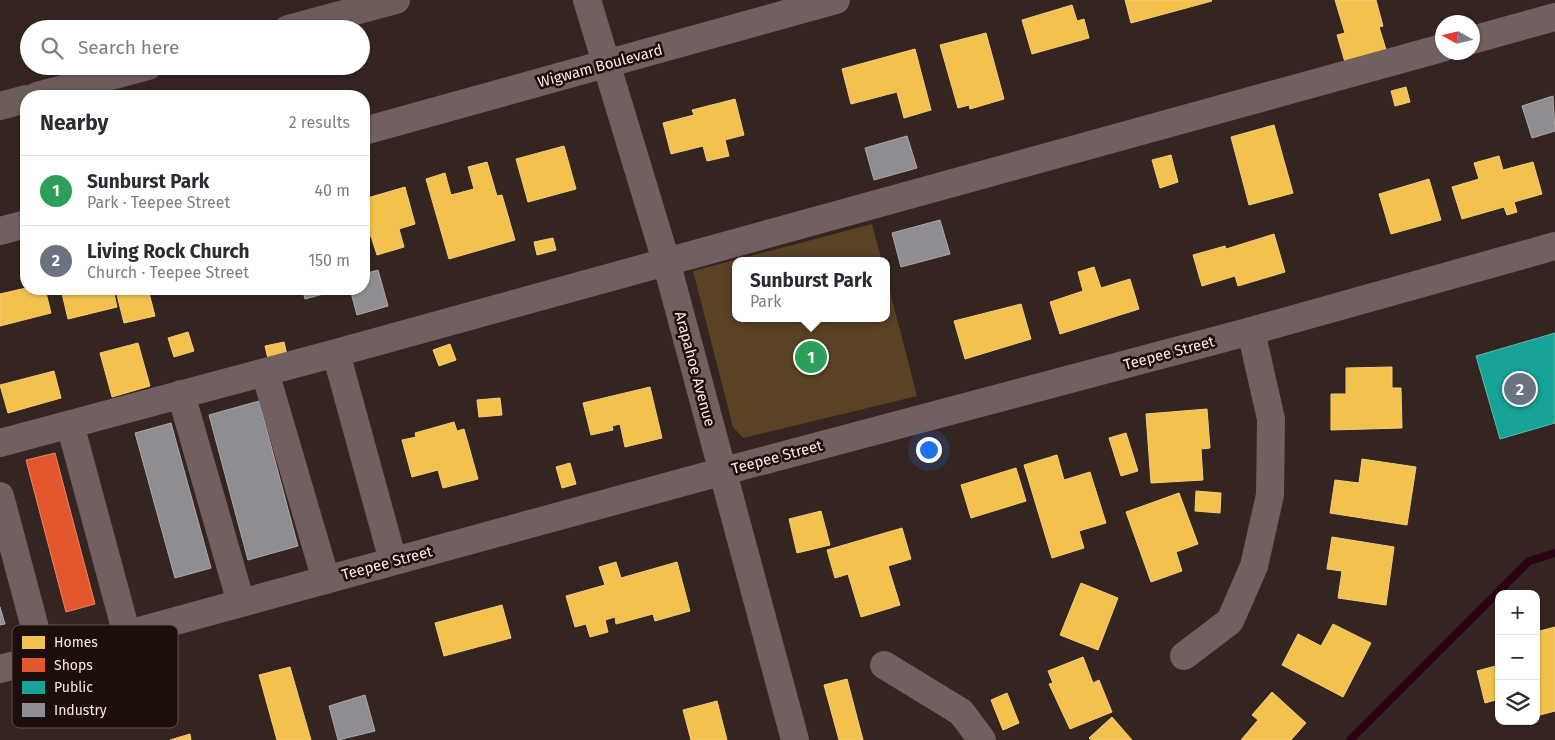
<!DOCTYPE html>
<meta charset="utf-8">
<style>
:root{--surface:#fff;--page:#f2f2f3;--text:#2b2b33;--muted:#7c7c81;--line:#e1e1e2;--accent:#6a6264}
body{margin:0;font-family:"Fira Sans",sans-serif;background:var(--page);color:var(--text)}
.controls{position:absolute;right:15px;bottom:15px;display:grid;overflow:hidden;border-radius:10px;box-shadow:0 1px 4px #0004}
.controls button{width:45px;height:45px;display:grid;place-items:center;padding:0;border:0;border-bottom:1px solid var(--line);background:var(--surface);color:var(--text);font:25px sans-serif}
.compass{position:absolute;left:1435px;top:15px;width:45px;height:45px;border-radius:50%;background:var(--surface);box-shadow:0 1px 4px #0004;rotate:278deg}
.you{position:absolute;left:928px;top:449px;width:18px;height:18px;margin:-12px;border:4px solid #fff;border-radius:50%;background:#1a73e8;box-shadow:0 0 0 8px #1a73e833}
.badge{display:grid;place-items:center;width:32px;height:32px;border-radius:50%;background:var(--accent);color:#fff;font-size:16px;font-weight:700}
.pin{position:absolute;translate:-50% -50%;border:2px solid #fff;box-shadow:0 1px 5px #0006}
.popup{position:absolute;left:732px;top:257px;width:158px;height:65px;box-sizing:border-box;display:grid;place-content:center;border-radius:10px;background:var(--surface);filter:drop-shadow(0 1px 4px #0005);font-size:16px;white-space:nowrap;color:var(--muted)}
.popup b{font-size:19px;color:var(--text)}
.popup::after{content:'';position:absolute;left:50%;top:100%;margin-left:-10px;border:10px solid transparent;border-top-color:var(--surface)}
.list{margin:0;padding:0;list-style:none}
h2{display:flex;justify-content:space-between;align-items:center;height:65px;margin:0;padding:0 20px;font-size:21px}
h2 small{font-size:16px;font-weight:400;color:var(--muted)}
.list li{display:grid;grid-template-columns:32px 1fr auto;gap:15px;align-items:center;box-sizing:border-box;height:70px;padding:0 20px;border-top:1px solid var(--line)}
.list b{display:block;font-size:19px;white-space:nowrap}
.list p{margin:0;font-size:16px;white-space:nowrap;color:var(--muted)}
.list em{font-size:16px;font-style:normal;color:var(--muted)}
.icon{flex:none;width:28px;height:28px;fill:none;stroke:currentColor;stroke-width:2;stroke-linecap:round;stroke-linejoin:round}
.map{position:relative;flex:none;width:1555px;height:740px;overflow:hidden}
.search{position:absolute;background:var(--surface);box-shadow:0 1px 4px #0004;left:20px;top:20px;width:350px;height:55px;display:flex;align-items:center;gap:12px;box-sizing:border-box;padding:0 18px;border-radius:28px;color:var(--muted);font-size:19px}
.panel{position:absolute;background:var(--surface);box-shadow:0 1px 4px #0004;left:20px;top:90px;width:350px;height:205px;border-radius:20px}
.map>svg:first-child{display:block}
</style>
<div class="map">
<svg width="1555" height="740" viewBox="0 0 1555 740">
<rect width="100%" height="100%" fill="#352521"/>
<path fill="#5a4225" d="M 872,224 L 882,261 L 736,261 L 736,318 L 886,318 L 886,276 L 917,396 L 743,438 L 733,427 L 693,271 Z"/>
<path fill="#f2c14e" stroke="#f6cd7b" d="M 1125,0 L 1211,0 L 1212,1 L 1131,23 Z
M 1335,0 L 1376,0 L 1383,26 L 1379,27 L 1388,56 L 1347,69 L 1337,35 L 1345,33 Z
M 1072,5 L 1077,21 L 1084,19 L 1089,38 L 1032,54 L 1022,20 Z
M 986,33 L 1004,99 L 970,109 L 969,105 L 958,108 L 940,45 Z
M 915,49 L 931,110 L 904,118 L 897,92 L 851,104 L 842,69 Z
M 1406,87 L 1410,102 L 1395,106 L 1391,91 Z
M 735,99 L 744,135 L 725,140 L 729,156 L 707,161 L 703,146 L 671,154 L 663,123 L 694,115 L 692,110 Z
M 1274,125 L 1293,193 L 1249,205 L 1231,137 Z
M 564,146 L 576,189 L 528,202 L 516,159 Z
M 1171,155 L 1178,182 L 1160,188 L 1152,160 Z
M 1499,156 L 1503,170 L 1533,162 L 1542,194 L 1514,202 L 1517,212 L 1507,215 L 1504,207 L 1462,219 L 1452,187 L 1479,179 L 1474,163 Z
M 487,162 L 497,196 L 502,195 L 515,240 L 449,259 L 426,179 L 445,173 L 451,195 L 474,189 L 468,167 Z
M 1429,179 L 1441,220 L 1391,234 L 1379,194 Z
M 405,187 L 415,224 L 399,229 L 404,247 L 377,255 L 371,236 L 364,238 L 364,199 Z
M 1274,234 L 1285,272 L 1238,286 L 1235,276 L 1202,286 L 1193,255 L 1225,246 L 1226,249 Z
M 553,238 L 556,250 L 537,255 L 534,242 Z
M 1094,267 L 1101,288 L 1130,279 L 1139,309 L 1060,334 L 1050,302 L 1083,291 L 1078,272 Z
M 26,288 L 45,289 L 51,313 L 0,326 L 0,294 Z
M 61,289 L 113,289 L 117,307 L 68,319 Z
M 148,289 L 155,316 L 124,323 L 117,295 Z
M 1021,304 L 1031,339 L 965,359 L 954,321 Z
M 188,332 L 194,351 L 174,357 L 168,338 Z
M 284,342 L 287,355 L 268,359 L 265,346 Z
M 138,343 L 150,386 L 112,397 L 100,353 Z
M 450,344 L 456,360 L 439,366 L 433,350 Z
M 1392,367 L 1392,388 L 1401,388 L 1402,428 L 1331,430 L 1331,394 L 1346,394 L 1346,368 Z
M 54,371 L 61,398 L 8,413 L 0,385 Z
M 650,387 L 662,438 L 625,447 L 620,424 L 612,426 L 613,430 L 591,435 L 583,403 Z
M 500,398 L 502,415 L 479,417 L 477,400 Z
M 1207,409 L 1210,448 L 1201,449 L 1203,480 L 1151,483 L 1146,414 Z
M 454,422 L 457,431 L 464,429 L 478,479 L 443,488 L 438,470 L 412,477 L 402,440 L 416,437 L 415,433 Z
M 1126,433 L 1138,471 L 1121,476 L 1109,438 Z
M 1057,455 L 1064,480 L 1090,472 L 1106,523 L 1079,531 L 1084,548 L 1052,558 L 1024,465 Z
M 1362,459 L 1416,467 L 1407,525 L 1330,513 L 1335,480 L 1359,483 Z
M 570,463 L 576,484 L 562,488 L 556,467 Z
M 1016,468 L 1026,501 L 971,518 L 961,485 Z
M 1196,491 L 1221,493 L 1220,513 L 1195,511 Z
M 1179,493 L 1198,544 L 1176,552 L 1182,571 L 1151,582 L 1126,512 Z
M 821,511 L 830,545 L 797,553 L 789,519 Z
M 902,528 L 911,559 L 888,566 L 900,605 L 861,617 L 848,574 L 835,578 L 827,550 Z
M 1332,537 L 1394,547 L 1386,605 L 1338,598 L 1342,571 L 1327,569 Z
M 616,562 L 621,578 L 677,562 L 690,611 L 655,621 L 653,614 L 616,624 L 615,617 L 605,620 L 608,632 L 590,637 L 586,624 L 575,627 L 566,596 L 605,585 L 599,567 Z
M 1081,583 L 1118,598 L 1098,650 L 1060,635 Z
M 502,605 L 511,638 L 444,656 L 435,623 Z
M 1333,624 L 1371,643 L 1343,697 L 1282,665 L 1298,634 L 1321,646 Z
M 1555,627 L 1555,711 L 1540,715 L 1536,701 L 1536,632 Z
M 1083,657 L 1093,683 L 1099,680 L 1112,712 L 1070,729 L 1049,684 L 1053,683 L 1048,671 Z
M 1499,665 L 1499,699 L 1485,703 L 1477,671 Z
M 290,667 L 311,740 L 277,740 L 259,675 Z
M 847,679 L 863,740 L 839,740 L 824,685 Z
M 1272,692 L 1306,723 L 1291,740 L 1241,740 L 1258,720 L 1252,715 Z
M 1007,693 L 1019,723 L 1003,730 L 991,700 Z
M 717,701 L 727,740 L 691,740 L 683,710 Z
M 1112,717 L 1132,740 L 1091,740 L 1089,738 Z
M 190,734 L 191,740 L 170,740 Z"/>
<path fill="#e4572e" stroke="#ec8365" d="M 55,453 L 95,604 L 66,612 L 26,460 Z"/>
<path fill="#17a398" stroke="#5cb8af" d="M 1555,333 L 1555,423 L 1500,439 L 1476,356 Z"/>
<path fill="#8d8d92" stroke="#afa9ab" d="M 1553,96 L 1555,131 L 1532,138 L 1522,106 Z
M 907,136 L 917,168 L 874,180 L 865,148 Z
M 940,220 L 950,254 L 901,267 L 892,233 Z
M 378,270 L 388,306 L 357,315 L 350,289 L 364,289 L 364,274 Z
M 302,289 L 338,289 L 338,290 L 305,299 Z
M 259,401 L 298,546 L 248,560 L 209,415 Z
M 171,423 L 211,568 L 175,578 L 135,433 Z
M 0,607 L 5,624 L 0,625 Z
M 365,695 L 375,731 L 338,740 L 329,706 Z"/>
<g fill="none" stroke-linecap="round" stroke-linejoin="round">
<path stroke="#2c0314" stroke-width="8" d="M 1350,740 L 1529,561 L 1555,553"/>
<path stroke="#71605f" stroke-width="28" d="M 587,0 L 666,261 L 795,740
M 1472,40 L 1555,17
M 364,131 L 836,0
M 0,231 L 26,224
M 336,353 L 393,561
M 265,372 L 326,580
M 181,394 L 241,603
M 70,424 L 127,635
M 0,443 L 336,353 L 1442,48
M 0,496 L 43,658
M 1184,656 L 1230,621 L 1254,566 L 1270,495 L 1271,419 L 1251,331
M 884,665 L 961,712 L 982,740
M 0,669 L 724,471 L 1251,331 L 1555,246"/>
<path stroke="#6c5c5a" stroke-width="28" d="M 288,29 L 396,0
M 37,96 L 148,66
M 0,106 L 26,99"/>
</g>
<g text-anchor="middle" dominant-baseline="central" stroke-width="5" stroke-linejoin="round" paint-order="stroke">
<g font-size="15" fill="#feeae4" stroke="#1b0e0b">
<text transform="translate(600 66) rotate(-15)">Wigwam Boulevard</text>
<text transform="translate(1169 353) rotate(-15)">Teepee Street</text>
<text transform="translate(695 369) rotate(75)">Arapahoe Avenue</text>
<text transform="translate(777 457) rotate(-15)">Teepee Street</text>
<text transform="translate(387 563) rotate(-15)">Teepee Street</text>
</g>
</g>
<rect x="12" y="625" width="166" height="103" rx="8" fill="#1b0e0b" stroke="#5f504c" stroke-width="1"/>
<rect x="22" y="636" width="23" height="13" fill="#f2c14e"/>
<rect x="22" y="658" width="23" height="14" fill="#e4572e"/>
<rect x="22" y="681" width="23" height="13" fill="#17a398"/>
<rect x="22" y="703" width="23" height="14" fill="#8d8d92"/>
<g font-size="14" fill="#feeae4">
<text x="54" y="647">Homes</text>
<text x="54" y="670">Shops</text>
<text x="54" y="692">Public</text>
<text x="54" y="715">Industry</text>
</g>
</svg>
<div class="controls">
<button>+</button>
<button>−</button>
<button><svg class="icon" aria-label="layers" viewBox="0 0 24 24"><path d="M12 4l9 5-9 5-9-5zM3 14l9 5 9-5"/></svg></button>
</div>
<svg class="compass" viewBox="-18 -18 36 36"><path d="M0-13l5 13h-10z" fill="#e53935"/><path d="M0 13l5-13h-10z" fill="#7c7c81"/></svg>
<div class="you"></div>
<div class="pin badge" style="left:811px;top:357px;background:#2e9e5b">1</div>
<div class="popup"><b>Sunburst Park</b>Park</div>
<div class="pin badge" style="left:1520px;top:389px;background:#6b7280">2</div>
<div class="search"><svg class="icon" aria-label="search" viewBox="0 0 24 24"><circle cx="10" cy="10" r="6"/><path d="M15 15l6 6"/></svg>Search here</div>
<section class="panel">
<h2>Nearby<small>2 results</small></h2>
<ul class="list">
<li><span class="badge" style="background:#2e9e5b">1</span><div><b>Sunburst Park</b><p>Park · Teepee Street</p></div><em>40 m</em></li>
<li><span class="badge" style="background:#6b7280">2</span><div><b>Living Rock Church</b><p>Church · Teepee Street</p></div><em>150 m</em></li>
</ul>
</section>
</div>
